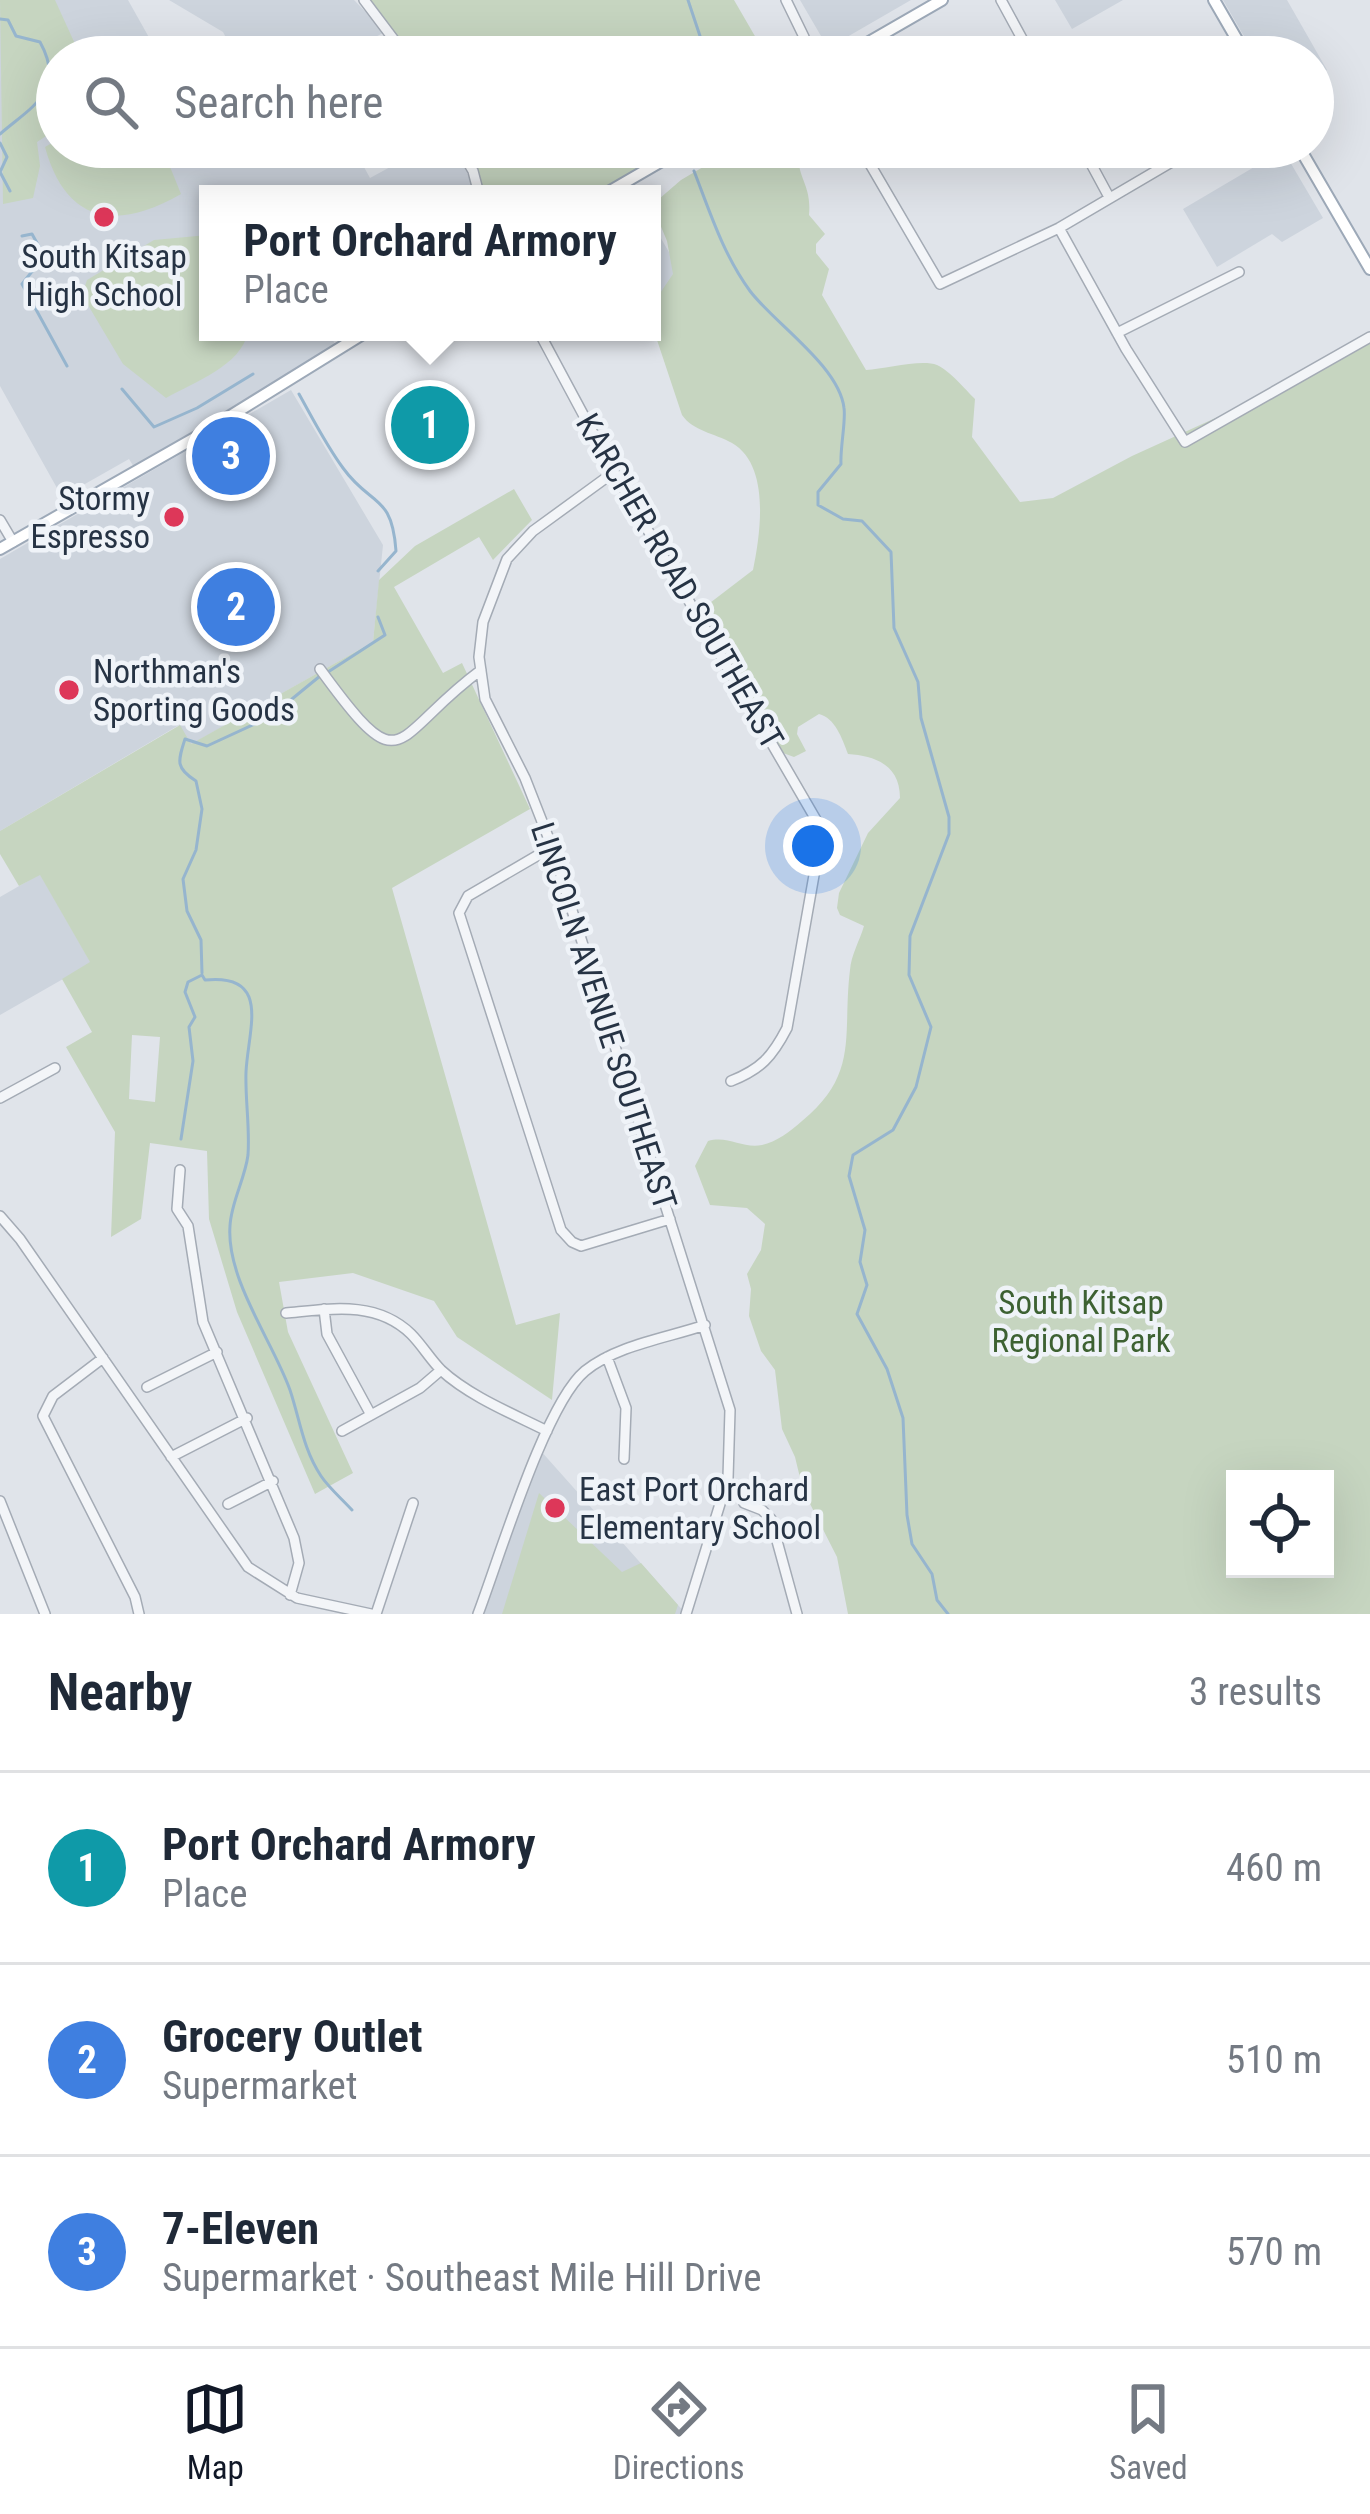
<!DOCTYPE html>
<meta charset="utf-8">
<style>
:root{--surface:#fff;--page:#f6f6f7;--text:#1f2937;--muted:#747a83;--line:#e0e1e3;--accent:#111827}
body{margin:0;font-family:"Roboto Condensed",sans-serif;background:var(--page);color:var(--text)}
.controls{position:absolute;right:36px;bottom:36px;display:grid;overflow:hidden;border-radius:0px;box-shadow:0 12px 48px #0002}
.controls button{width:108px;height:108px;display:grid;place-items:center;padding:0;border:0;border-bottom:3px solid var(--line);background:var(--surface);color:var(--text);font:60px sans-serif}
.you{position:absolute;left:813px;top:846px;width:42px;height:42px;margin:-30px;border:9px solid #fff;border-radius:50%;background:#1a73e8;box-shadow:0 0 0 18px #1a73e833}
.badge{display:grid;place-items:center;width:78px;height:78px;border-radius:50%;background:var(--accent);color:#fff;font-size:39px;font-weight:700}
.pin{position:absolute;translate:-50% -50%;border:6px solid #fff;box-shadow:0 3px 12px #0006}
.popup{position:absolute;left:199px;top:185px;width:462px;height:156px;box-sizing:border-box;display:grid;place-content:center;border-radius:0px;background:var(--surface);filter:drop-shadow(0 3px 9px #0005);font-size:39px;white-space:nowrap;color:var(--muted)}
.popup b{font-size:45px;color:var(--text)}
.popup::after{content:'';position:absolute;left:50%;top:100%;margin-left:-24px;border:24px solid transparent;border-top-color:var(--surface)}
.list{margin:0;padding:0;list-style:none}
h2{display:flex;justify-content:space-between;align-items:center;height:156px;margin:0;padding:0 48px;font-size:51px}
h2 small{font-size:39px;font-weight:400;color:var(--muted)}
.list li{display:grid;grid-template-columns:78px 1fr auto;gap:36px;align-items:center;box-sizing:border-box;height:192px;padding:0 48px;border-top:3px solid var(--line)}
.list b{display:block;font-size:45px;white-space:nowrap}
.list p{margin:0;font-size:39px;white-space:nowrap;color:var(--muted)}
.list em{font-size:39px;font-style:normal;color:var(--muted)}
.icon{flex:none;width:66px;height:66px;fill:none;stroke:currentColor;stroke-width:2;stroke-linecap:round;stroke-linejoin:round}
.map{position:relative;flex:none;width:1370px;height:1614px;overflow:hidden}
.search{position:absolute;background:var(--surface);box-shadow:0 12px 48px #0002;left:36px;right:36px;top:36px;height:132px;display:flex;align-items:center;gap:30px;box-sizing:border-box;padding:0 42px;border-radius:66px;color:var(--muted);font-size:45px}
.sheet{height:732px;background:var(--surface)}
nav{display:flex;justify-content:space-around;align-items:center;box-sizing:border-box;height:168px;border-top:3px solid var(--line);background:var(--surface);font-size:33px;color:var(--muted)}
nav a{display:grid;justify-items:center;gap:6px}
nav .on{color:var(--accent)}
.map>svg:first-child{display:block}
</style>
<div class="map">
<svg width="1370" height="1614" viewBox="0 0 1370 1614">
<rect width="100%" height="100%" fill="#e0e4ea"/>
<path fill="#cdd4dd" d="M 0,0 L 128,0 L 160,57 L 57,57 L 57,147 L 353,147 L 370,178 L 427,147 L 452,147 L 470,178 L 474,194 L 208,194 L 208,332 L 339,332 L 331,337 L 338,349 L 137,472 L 129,459 L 62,497 L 0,386 Z
M 169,0 L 354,0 L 385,32 L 337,57 L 236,57 L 223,32 Z
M 800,0 L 911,0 L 828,48 Z
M 1055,0 L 1123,0 L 1072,29 Z
M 1223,0 L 1287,0 L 1327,70 L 1313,77 L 1313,57 L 1256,57 Z
M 1283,150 L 1323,218 L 1282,242 L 1272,234 L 1217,267 L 1183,209 Z
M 652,223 L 687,283 L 652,304 Z
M 291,390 L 383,545 L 373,642 L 190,745 L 179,725 L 0,831 L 0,559 Z
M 40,874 L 91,963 L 0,1015 L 0,897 Z
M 540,1450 L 686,1614 L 478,1614 Z"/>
<path fill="#c6d5c0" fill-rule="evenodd" d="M 0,0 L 55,0 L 81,57 L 57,57 L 57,129 L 37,142 L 40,166 L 33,198 L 3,204 Z
M 364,0 L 734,0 L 767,57 L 407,57 Z
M 57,140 L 57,147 L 162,147 L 181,194 C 117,231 66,224 45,147 Z
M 459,147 L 686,147 L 605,194 L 479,194 Z
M 737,147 L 799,147 C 795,179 812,182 809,215 L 825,234 L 816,244 L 816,253 L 829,269 L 822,295 L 866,370 C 885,369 921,359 937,365 C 950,371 965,389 975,399 L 972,437 L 1020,502 L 1053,498 L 1132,456 L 1279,389 L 1370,337 L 1370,1614 L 848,1614 L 837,1557 L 803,1490 L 795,1457 L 782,1429 L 775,1370 L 761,1351 L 749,1316 L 751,1289 L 747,1274 L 761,1250 L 765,1224 L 747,1208 L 710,1205 L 695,1166 L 708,1141 C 728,1135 743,1149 762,1145 C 776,1142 791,1131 802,1121 C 860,1073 842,1036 850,970 C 851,955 860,940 864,926 L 840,915 L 837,908 L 839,893 L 868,833 L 900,798 C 900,766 877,756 848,754 C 842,738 835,718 819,714 L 798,727 L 797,734 L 806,751 L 794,757 L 783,753 L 702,609 L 753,570 C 761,531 770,465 732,443 C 714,433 693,431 682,415 L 652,325 L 652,305 L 673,274 L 667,241 L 652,205 L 681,180 ZM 1235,1479 L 1325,1479 L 1325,1569 L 1235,1569 Z
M 208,235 L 208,332 L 248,332 C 241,366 194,382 166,398 L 123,364 L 82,295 L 87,280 L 154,240 Z
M 514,489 L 532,520 L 493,560 L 479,537 L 394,587 L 443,673 L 462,663 L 530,809 L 392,888 L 516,1325 L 560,1313 L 552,1400 L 457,1337 L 434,1301 L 353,1273 L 279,1282 L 288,1332 L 353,1473 L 315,1494 L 237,1312 L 209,1219 L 207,1151 L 150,1143 L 141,1219 L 111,1237 L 115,1132 L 66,1047 L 92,1032 L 62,979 L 90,962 L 40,875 L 19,886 L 0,854 L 0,831 L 180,725 L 191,744 L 373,642 L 379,580 L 415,546 ZM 132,1035 L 160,1037 L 155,1102 L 129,1099 Z
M 539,1493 L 622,1572 L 641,1563 L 678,1605 L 675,1614 L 502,1614 Z"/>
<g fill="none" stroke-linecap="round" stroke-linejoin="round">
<path stroke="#96b5ce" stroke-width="3" d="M 688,0 L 707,57
M 0,19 L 8,20 L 16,36 L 40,42 C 67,91 31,107 0,134
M 0,143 L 7,157 L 0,172 L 10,191
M 694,171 C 710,212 723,254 750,291 C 774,323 839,366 844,408 C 846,421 840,448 841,464 L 818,492 L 818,505 L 843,519 L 862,521 L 891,552 L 894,628 L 918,682 L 921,718 L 949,817 L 949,834 L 910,936 L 909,975 L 931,1027 L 916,1087 L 893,1130 L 853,1155 L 849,1176 L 865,1230 L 860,1262 L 867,1285 L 857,1314 L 887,1369 L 903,1418 L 907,1515 L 912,1544 L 932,1574 L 937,1600 L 948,1614
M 22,236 L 32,234 L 42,252 L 38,264 L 22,284 L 67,366
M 122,389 L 154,427 L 197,408 L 253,374
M 299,394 C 313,419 326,445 343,468 C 371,507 392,493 396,551 L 378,571
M 328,672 L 385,635 L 378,617
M 202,973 L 201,940 L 187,911 L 183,879 L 196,850 L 202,809 L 196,781 C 175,768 178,761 185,739 L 207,746 L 270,717 L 320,676
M 181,1139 L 193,1061 L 189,1027 L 195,1017 L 185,992 L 188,982 L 202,975 L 205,980 C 272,973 248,1029 246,1072 C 245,1099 250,1127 248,1155 C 245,1179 231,1202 230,1226 C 226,1279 273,1342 290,1390 C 300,1420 303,1449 321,1476 C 329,1488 342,1499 352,1510"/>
<defs>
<path id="minor" d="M 364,0 L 407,57
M 786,0 L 804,37 L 807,57
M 1001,0 L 1032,57
M 459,147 L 473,171 L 479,194
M 860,147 L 940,284 L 1059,228 L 1197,147
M 1082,147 L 1109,197
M 1059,228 L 1126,349 L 1185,442 L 1370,337
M 539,332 L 614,472 L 822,830 L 787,1028 C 772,1057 761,1069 731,1081
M 1117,333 L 1239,272
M 614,472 L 533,531 L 507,559 L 483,622 L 479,657 L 485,699 L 525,778 L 552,847 L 730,1410 L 728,1478 L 686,1614
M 0,520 L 13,542
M 320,669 C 406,787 389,738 481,670
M 552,847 L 468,896 L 459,913 L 561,1230 L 572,1242 L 581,1246 L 670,1219
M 0,1098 L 55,1068
M 180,1170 L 177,1209 L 188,1226 L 203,1322 L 294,1538 L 299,1563 L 290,1595
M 0,1216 L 20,1239 L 248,1567 L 297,1598 L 371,1614
M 324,1309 L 327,1334 L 371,1415
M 286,1313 C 329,1309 376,1300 411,1334 C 422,1345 430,1359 441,1370 C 469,1396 513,1414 547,1431
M 607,1357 L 626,1408 L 624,1459
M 103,1358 L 53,1396 L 43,1416 L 135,1597 L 139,1614
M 147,1387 L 217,1352
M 342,1431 L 420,1388 L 441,1370
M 171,1457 L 247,1418
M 0,1501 L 45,1614
M 744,1503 L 762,1510 L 771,1519 L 797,1614
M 228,1504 L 273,1481
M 376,1614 L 413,1503
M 478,1614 C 499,1559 545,1404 585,1371 C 617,1345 667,1338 705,1325"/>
<path id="major" d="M 1214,0 L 1247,57
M 843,57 L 942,0
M 1299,147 L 1370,269
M 605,194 L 686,147
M 0,549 L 198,436 L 366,332"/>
</defs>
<use href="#minor" stroke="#a4abb5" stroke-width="12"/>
<use href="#major" stroke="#9da9b8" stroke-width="14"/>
<use href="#minor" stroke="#f3f5f8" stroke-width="9"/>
<use href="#major" stroke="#fff" stroke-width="10"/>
</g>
<g fill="#dd3759" stroke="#eff3f8" stroke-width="4.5">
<circle cx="104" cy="217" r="12"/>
<circle cx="174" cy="517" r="12"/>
<circle cx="69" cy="690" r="12"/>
<circle cx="555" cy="1508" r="12"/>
</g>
<g text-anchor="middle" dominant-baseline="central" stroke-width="9" stroke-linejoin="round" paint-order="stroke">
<g font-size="33" fill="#263344" stroke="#eff3f8" text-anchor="start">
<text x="104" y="256" text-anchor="middle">South Kitsap<tspan x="104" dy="38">High School</tspan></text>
<text x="150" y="498" text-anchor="end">Stormy<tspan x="150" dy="38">Espresso</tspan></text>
<text x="93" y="671">Northman's<tspan x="93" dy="38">Sporting Goods</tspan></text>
<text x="579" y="1489">East Port Orchard<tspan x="579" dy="38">Elementary School</tspan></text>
</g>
<g font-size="33" fill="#263344" stroke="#eff3f8">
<text transform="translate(680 581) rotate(60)">KARCHER ROAD SOUTHEAST</text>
<text transform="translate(604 1016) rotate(72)">LINCOLN AVENUE SOUTHEAST</text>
</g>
<g font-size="33" fill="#3d6132" stroke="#eff3f8">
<text x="1081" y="1302">South Kitsap<tspan x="1081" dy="38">Regional Park</tspan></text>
</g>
</g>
</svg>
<div class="controls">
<button><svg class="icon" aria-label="locate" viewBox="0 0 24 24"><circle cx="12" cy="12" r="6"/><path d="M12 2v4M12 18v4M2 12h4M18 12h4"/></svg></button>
</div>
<div class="you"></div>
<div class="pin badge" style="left:430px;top:425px;background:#0f9aa8">1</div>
<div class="popup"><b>Port Orchard Armory</b>Place</div>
<div class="pin badge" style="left:236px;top:607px;background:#3f7fe0">2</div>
<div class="pin badge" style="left:231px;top:456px;background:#3f7fe0">3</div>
<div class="search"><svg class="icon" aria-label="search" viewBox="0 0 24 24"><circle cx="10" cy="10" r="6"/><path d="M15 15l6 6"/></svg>Search here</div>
</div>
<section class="sheet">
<h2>Nearby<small>3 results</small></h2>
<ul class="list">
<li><span class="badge" style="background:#0f9aa8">1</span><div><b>Port Orchard Armory</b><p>Place</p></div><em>460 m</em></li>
<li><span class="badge" style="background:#3f7fe0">2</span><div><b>Grocery Outlet</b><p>Supermarket</p></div><em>510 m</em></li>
<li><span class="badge" style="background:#3f7fe0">3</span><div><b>7-Eleven</b><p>Supermarket · Southeast Mile Hill Drive</p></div><em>570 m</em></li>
</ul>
</section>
<nav>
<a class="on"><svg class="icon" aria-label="map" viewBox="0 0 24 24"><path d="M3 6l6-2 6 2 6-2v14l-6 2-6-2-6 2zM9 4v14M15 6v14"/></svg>Map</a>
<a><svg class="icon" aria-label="directions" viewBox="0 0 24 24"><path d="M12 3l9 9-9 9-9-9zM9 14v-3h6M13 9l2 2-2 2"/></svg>Directions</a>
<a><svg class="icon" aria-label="saved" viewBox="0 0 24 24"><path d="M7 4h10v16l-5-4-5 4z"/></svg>Saved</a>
</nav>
